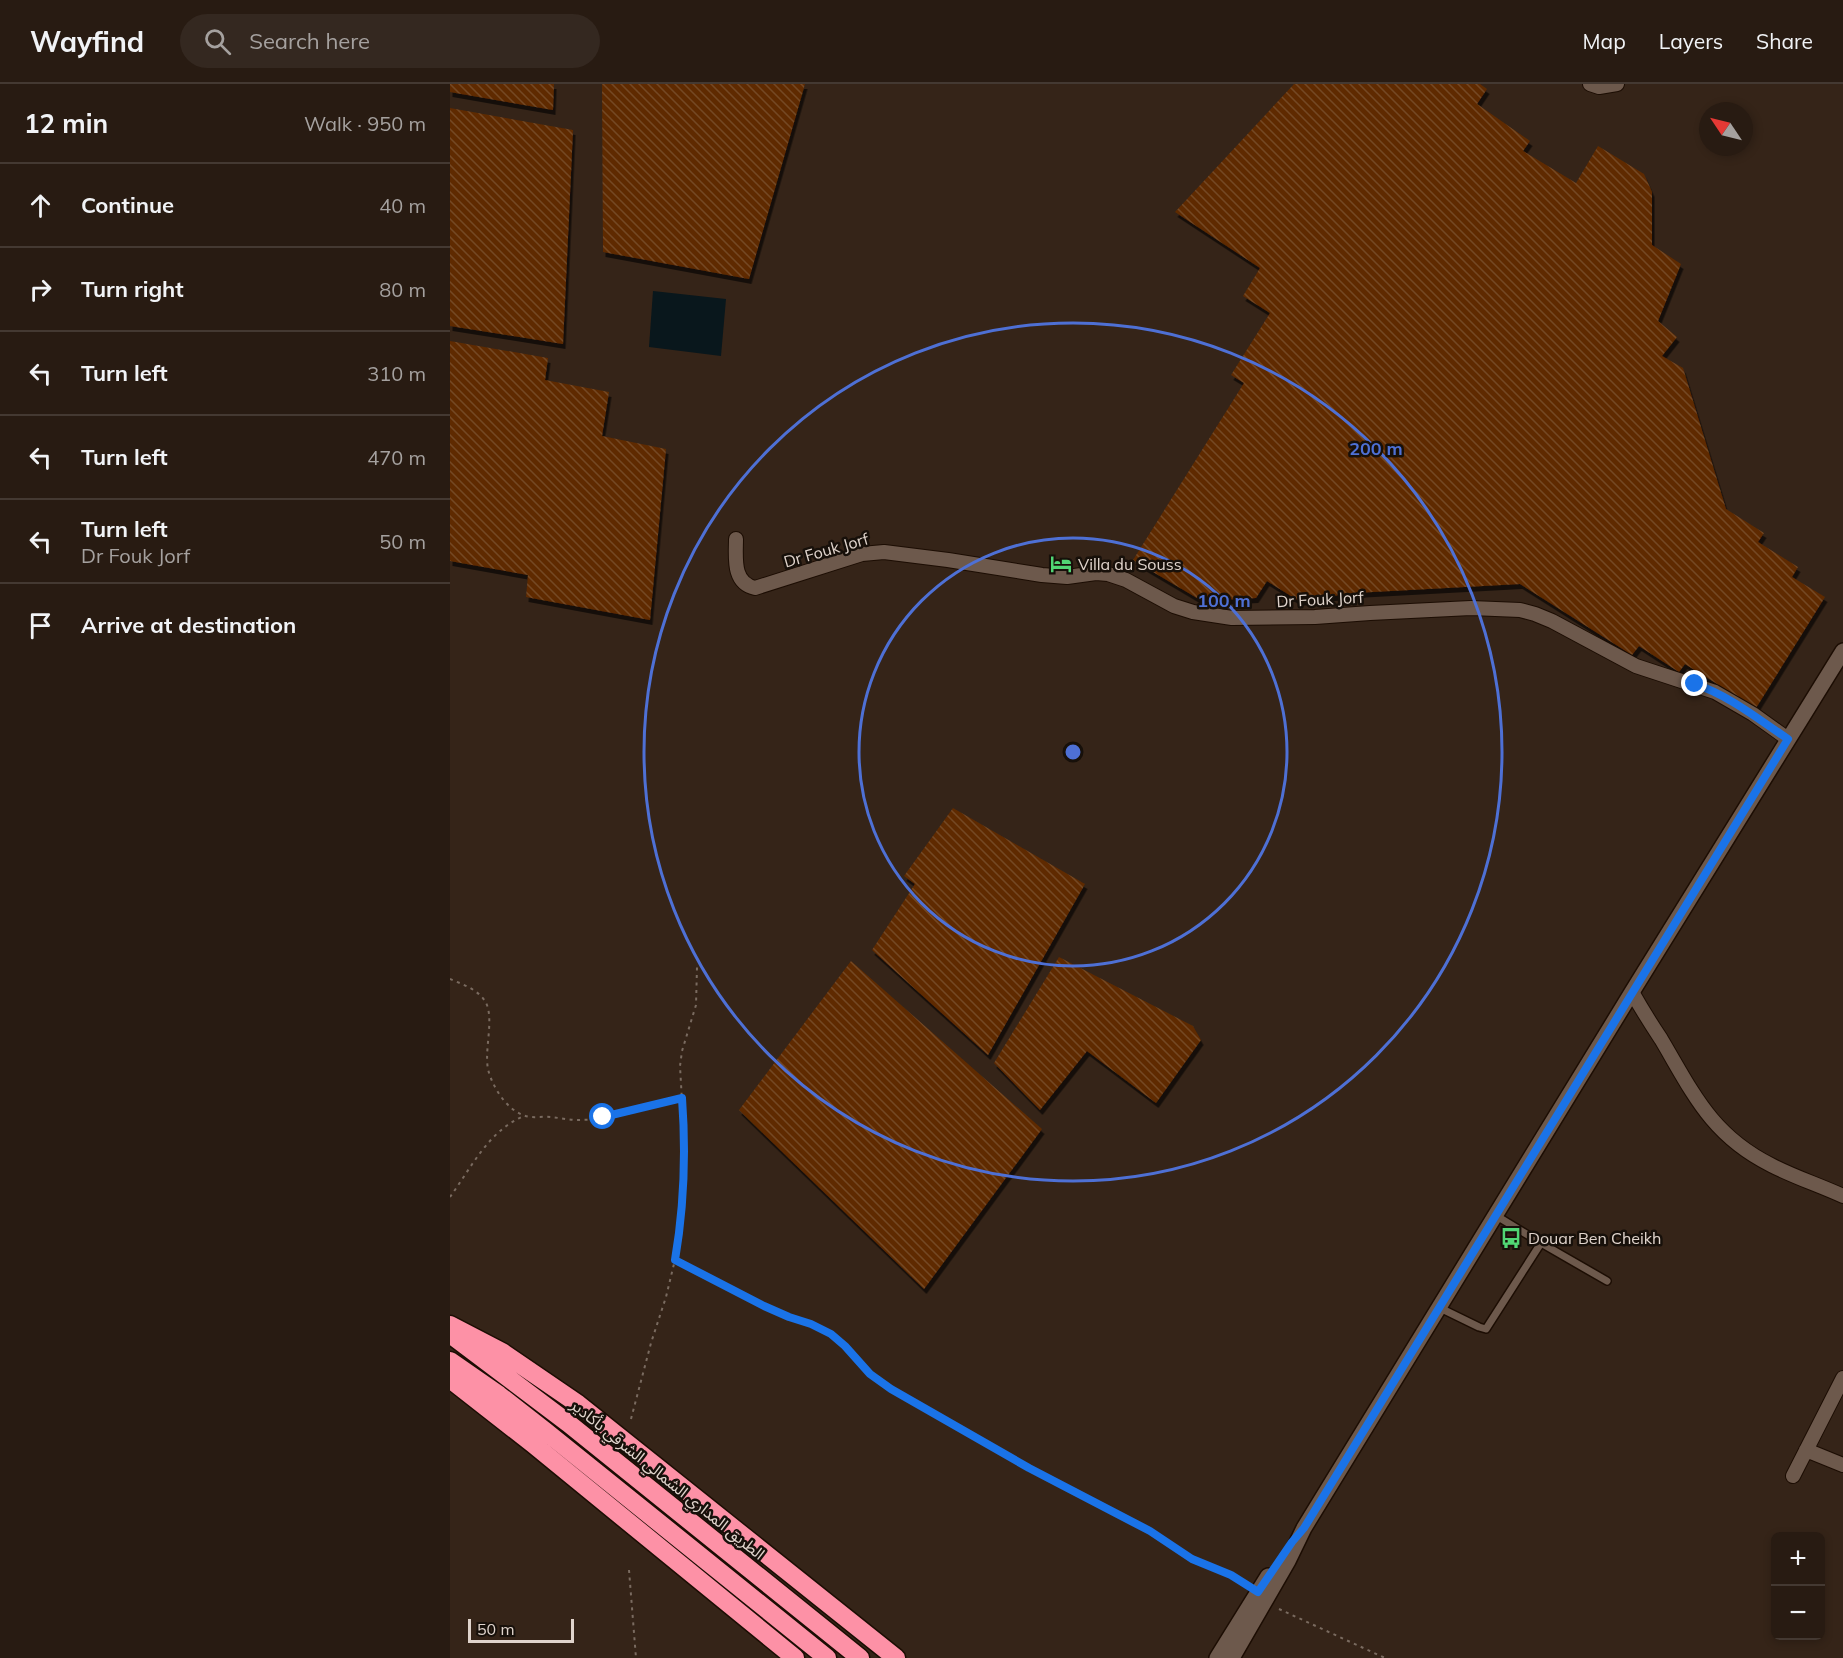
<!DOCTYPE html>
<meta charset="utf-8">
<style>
:root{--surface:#281b12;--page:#342820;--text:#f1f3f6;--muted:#a5a19f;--line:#443932}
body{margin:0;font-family:Mulish,"Noto Sans Arabic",sans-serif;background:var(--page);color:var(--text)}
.controls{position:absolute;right:18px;bottom:18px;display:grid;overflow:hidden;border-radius:9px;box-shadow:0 3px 9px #0003}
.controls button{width:54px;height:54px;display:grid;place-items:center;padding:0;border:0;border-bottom:2px solid var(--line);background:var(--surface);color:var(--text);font:30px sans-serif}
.compass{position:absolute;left:1249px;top:18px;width:54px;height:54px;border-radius:50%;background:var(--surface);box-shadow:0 3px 9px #0003;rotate:305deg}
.scale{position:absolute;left:18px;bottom:15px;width:106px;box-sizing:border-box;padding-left:6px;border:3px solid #e0d4cc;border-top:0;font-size:16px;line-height:21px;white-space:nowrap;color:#e0d4cc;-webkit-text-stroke:4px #17100a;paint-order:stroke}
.stop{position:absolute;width:18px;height:18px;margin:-14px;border:4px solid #1a73e8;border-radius:50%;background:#fff}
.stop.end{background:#1a73e8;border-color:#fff;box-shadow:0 2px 6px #0008}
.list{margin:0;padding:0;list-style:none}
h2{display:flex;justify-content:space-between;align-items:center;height:78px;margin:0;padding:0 24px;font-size:26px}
h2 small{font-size:20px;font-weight:400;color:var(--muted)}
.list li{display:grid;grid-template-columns:39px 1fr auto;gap:18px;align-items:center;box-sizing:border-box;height:84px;padding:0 24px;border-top:2px solid var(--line)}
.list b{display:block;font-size:22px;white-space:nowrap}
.list p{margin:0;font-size:20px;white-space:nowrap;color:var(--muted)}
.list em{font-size:20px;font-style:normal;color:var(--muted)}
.icon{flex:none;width:33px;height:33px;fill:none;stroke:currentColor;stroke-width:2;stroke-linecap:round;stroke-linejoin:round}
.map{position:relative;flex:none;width:1393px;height:1574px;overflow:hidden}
header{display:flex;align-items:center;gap:36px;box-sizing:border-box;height:84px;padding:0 30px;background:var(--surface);border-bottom:2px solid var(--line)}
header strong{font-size:28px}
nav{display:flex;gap:33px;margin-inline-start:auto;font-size:21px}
.search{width:420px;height:54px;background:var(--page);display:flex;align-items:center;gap:15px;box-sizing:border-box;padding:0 21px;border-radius:33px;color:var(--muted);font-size:22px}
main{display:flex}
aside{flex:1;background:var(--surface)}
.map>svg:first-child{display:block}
</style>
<header>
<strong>Wayfind</strong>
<div class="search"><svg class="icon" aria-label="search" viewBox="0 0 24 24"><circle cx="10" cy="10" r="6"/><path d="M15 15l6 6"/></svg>Search here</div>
<nav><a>Map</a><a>Layers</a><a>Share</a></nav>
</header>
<main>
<aside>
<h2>12 min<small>Walk · 950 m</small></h2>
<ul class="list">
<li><svg class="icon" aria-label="ahead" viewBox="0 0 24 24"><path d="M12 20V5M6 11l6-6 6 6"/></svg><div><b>Continue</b></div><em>40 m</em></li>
<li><svg class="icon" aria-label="right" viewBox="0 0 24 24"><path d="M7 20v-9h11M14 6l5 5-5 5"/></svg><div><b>Turn right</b></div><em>80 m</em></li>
<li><svg class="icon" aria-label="left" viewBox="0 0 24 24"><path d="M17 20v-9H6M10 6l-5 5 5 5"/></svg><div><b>Turn left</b></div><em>310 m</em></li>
<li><svg class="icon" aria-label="left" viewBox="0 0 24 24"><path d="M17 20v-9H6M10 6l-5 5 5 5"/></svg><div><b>Turn left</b></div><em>470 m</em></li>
<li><svg class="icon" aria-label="left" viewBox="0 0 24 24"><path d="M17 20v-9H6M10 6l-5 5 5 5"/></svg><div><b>Turn left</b><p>Dr Fouk Jorf</p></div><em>50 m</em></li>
<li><svg class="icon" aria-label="arrive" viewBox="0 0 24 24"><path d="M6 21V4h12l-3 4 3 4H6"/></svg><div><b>Arrive at destination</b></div></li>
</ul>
</aside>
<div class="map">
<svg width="1393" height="1574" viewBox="0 0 1393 1574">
<defs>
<pattern id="building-back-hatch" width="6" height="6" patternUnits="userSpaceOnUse" patternTransform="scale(1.5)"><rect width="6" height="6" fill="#5e2a00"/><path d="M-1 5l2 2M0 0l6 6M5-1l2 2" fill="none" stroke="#754824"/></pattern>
<filter id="shadow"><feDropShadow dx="2.5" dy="5" stdDeviation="0" flood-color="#0009"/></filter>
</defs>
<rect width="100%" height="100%" fill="#352418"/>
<path fill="#09171c" d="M 203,207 L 276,215 L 271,272 L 199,263 Z"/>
<path fill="url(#building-back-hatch)" filter="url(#shadow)" d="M 0,0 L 104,0 L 103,26 L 0,8 Z
M 152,0 L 355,0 L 299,195 L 153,168 Z
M 844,0 L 1030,0 L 1037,5 L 1027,20 L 1080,57 L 1073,67 L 1126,99 L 1148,62 L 1194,90 L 1202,108 L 1202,161 L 1231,180 L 1208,237 L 1227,253 L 1212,272 L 1233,284 L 1276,425 L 1314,449 L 1308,458 L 1348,483 L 1342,493 L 1375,513 L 1306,624 L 1235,580 L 1229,588 L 1189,562 L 1182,571 L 1070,500 L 904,509 L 849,517 L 817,497 L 806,514 L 752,517 L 683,476 L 794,299 L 781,291 L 820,229 L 793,212 L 810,184 L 725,128 Z
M 0,24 L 123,46 L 113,260 L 0,242 Z
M 0,257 L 98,274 L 95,296 L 159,308 L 152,352 L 216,365 L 200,536 L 76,513 L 78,491 L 0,477 Z
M 503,724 L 635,800 L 538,971 L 422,866 L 465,800 L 454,792 Z
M 609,873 L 743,942 L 751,956 L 706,1019 L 637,967 L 590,1026 L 544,979 Z
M 401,877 L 592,1045 L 474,1205 L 289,1026 Z"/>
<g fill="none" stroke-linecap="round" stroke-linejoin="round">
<defs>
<path id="lane" d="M 1045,1131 L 1091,1159
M 990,1224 L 1029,1243 L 1036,1245 L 1091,1159 L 1157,1197"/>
<path id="street" d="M 1140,0 L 1149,3 L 1167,0
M 286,455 C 286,473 282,499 305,504 L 412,470 L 434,468 L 498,476 L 592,491 L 617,493 L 646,489 L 658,490 L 676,496 L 724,522 L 743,528 L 782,534 L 865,533 L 920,529 L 1021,524 L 1070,526 L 1085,530 L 1102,537 L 1186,582 L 1265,608 L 1303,630 L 1338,655
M 1182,908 C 1191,924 1201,940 1211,955 C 1243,1009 1261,1051 1321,1081 C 1344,1093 1369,1101 1393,1112
M 1356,1366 L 1393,1381
M 1343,1392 L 1393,1294"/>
<path id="secondary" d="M 767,1574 L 818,1492
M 782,1574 L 838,1477 L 854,1444 L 1182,908 L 1393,567"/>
<path id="highway" d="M 0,1241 L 52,1268 L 128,1320 L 446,1574
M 4,1253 L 118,1339 L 410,1574
M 0,1277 L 49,1311 L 94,1346 L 377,1574
M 0,1295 L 83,1360 L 345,1574"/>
</defs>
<use href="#lane" stroke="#1c0d03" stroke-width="10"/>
<use href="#street" stroke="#1c0d03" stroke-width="16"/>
<use href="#secondary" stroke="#1c0d03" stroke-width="18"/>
<use href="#highway" stroke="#1c0d03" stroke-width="21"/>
<path stroke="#7a6b60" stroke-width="2" stroke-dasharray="3 4.5" stroke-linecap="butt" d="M 0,895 C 12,900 27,905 35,917 C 45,933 34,965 38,985 C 42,1002 56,1025 73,1031 C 81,1035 92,1032 101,1033 C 110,1034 119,1036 128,1036 C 163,1036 199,1024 232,1014
M 0,1113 C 21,1084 39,1046 74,1032
M 225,1176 L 314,1222 L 381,1250 L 395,1262 L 420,1290 L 441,1304 L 580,1384 L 692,1443 L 712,1454 L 742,1475 L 781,1491 L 795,1500
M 181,1335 L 201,1259 L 216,1213 L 229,1159 L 233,1103 L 233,1035 L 230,982 L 232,967 L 246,921 L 247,883
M 179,1486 L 186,1574
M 829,1525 L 935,1574"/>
<use href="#lane" stroke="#6d594c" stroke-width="7"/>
<use href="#street" stroke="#6d594c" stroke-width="14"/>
<use href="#secondary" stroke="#6d594c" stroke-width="15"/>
<use href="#highway" stroke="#fd91a6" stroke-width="18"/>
</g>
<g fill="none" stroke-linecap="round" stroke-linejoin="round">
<path stroke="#1a73e8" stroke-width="8" d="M 153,1033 L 232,1014 C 236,1068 234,1123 225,1176 L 314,1222 L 339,1233 L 361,1240 L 381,1250 L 395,1262 L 420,1290 L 441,1305 L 579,1384 L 700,1447 L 742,1475 L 781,1491 L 808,1508 L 842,1458 L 854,1444 L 1338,655 C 1308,635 1280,612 1245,600"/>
</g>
<g fill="none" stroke="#4e70d5" stroke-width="3">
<circle cx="623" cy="668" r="214"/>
<circle cx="623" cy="668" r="429"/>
</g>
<defs>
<symbol id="hotel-bare" viewBox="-9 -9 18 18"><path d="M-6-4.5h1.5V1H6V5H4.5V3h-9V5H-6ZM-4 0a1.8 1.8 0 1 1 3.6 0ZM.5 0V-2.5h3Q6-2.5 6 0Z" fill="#51d674" stroke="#17100a" stroke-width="2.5" paint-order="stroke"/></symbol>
<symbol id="bus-bare" viewBox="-9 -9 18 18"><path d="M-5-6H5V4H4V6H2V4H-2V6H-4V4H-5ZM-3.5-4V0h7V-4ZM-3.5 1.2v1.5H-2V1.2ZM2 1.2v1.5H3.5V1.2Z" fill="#51d674" stroke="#17100a" stroke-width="2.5" paint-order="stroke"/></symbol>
</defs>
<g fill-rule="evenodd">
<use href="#hotel-bare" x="596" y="465" width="30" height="30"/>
<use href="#bus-bare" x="1046" y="1139" width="30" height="30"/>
</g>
<g text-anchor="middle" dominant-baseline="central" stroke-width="5" stroke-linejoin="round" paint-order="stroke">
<g font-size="16" fill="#e0d4cc" stroke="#17100a">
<text transform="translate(376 466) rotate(-16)">Dr Fouk Jorf</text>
<text transform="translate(870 515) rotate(-3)">Dr Fouk Jorf</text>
<text transform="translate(218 1395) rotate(39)">الطريق المداري الشمالي الشرقي بأكادير</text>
</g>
<g font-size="16" fill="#e0d4cc" stroke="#17100a" text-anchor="start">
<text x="628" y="480">Villa du Souss</text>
<text x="1078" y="1154">Douar Ben Cheikh</text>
</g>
</g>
<circle cx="623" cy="668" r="9" fill="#4e70d5" stroke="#17100a" stroke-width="3"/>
<g font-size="18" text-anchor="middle" font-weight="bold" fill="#4e70d5" stroke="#17100a" stroke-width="5" stroke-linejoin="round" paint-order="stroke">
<text x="926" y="371">200 m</text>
<text x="774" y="523">100 m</text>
</g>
</svg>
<div class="controls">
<button>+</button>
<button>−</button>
</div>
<svg class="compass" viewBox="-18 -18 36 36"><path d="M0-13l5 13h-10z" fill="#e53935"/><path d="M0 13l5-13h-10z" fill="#a5a19f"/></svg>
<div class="scale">50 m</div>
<div class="stop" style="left:153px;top:1033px"></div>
<div class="stop end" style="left:1245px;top:600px"></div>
</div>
</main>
